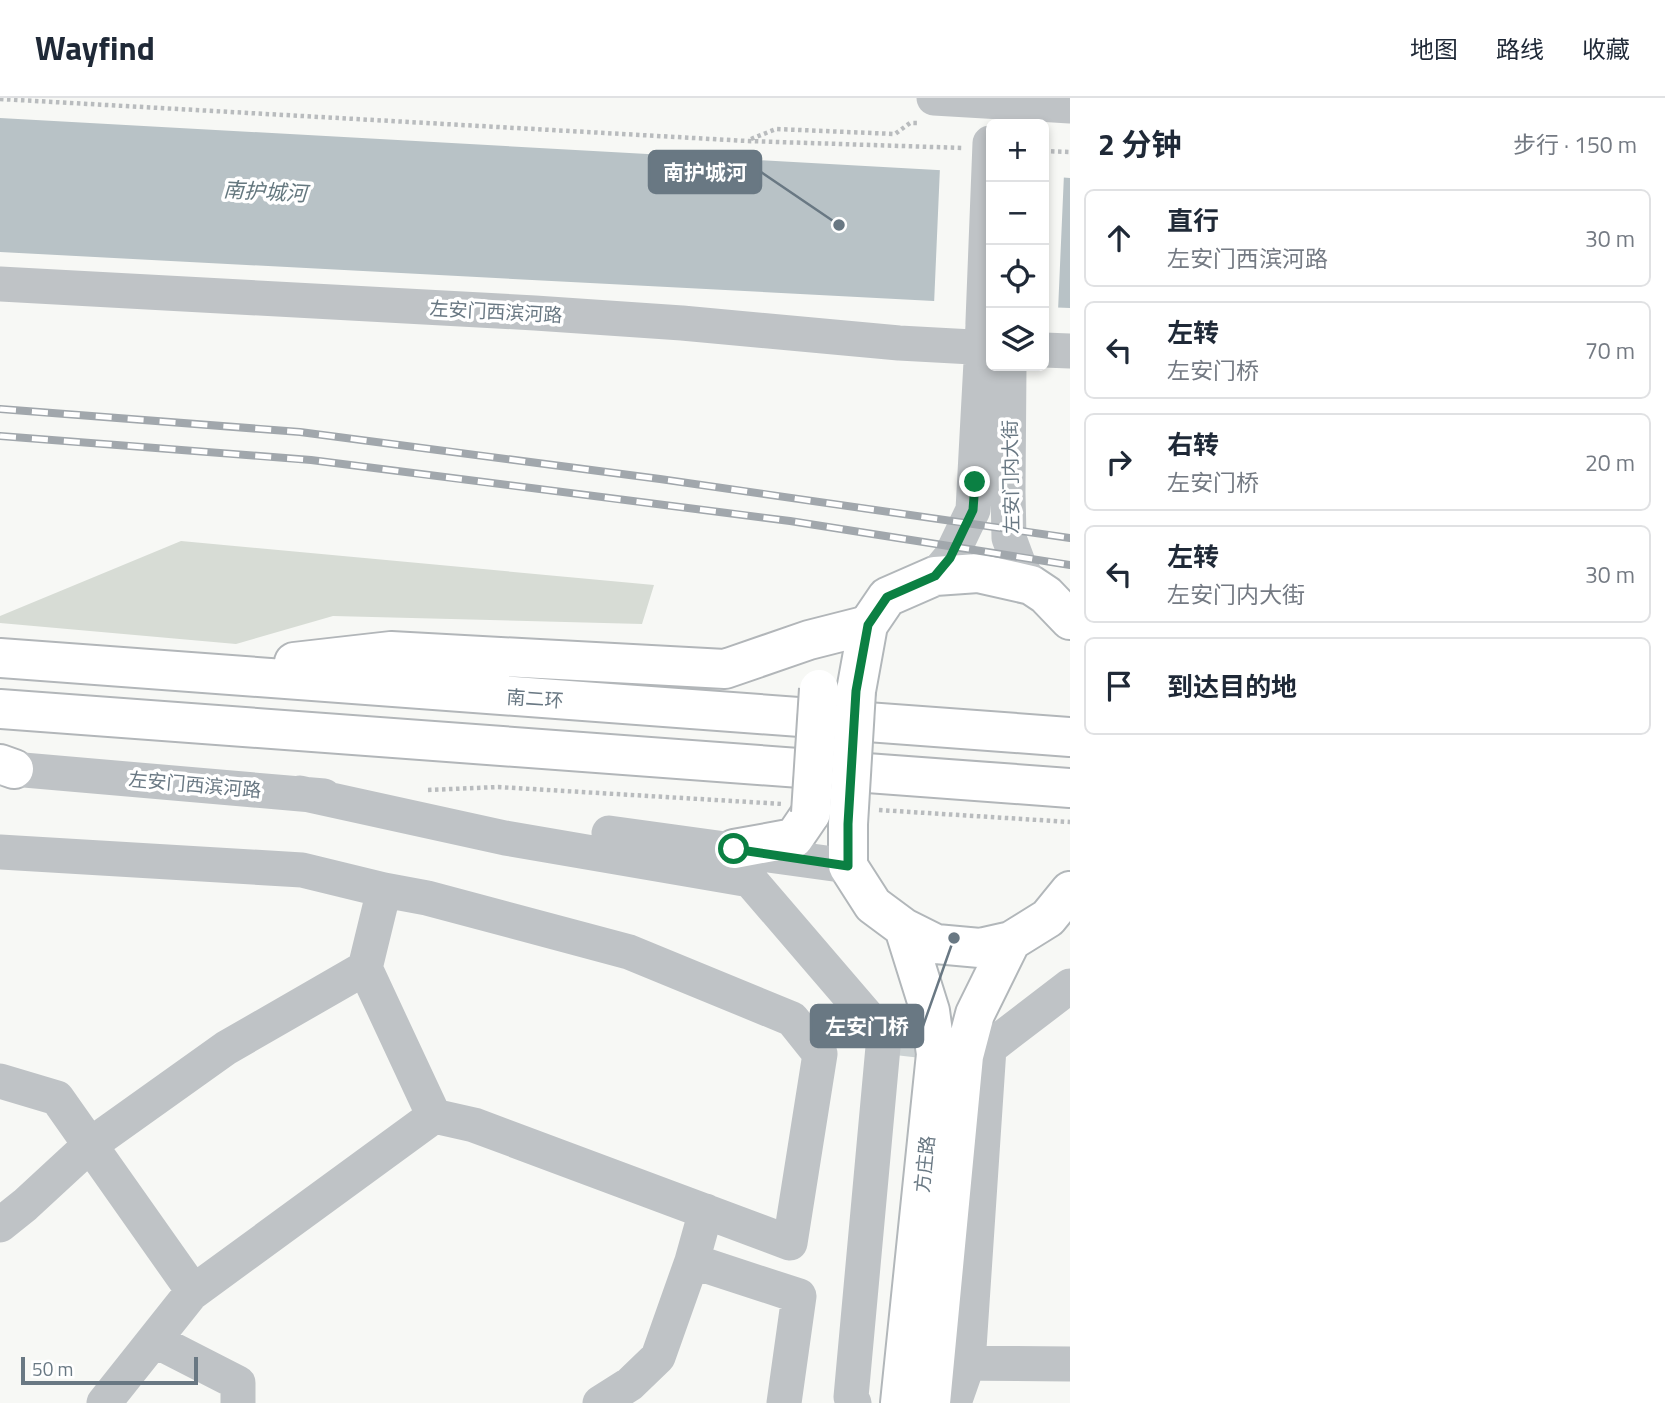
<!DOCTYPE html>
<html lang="zh">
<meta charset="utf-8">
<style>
:root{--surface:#fff;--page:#f2f2f3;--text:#1f2937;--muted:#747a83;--line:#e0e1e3}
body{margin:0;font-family:"Titillium Web","Noto Sans SC",sans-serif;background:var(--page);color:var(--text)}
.controls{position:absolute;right:21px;top:21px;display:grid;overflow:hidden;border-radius:10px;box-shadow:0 4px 10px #0003}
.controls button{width:63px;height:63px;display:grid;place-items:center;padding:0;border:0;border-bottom:2px solid var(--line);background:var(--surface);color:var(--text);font:35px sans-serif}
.scale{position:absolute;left:21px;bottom:18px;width:177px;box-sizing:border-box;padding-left:7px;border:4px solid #697883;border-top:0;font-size:19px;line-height:24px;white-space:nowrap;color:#697883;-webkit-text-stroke:5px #fff;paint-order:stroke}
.stop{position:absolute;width:21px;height:21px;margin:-16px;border:5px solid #0b8043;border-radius:50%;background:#fff}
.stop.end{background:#0b8043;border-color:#fff;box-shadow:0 2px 7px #0008}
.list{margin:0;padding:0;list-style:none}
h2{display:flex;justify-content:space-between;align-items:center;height:91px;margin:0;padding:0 28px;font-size:30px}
h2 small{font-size:23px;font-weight:400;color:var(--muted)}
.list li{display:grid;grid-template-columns:46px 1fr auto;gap:21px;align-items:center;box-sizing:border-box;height:98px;margin:0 14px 14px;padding:0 14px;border:2px solid var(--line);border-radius:10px}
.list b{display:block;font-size:26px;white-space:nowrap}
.list p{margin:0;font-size:23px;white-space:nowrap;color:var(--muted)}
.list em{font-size:23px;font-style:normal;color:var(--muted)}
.icon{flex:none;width:38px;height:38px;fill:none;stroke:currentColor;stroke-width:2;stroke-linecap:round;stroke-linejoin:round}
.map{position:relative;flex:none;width:1070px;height:1305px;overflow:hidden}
header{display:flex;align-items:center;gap:42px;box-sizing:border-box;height:98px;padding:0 35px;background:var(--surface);border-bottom:2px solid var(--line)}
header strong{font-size:33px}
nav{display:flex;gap:38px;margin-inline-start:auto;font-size:24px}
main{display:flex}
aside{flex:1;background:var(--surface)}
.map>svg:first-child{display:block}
</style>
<header>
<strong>Wayfind</strong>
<nav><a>地图</a><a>路线</a><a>收藏</a></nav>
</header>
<main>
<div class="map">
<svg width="1070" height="1305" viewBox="0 0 1070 1305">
<rect width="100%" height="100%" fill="#f7f8f5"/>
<path fill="#d7dcd5" d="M 181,443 L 654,487 L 642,526 L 333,518 L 236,546 L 0,525 L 0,518 Z"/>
<path fill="#b8c2c6" d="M 0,20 L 991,75 L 991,206 L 0,154 Z
M 1044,78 L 1070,80 L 1070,210 L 1044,209 Z"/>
<path fill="#f7f8f5" d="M 940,69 L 991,72 L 991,210 L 934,207 Z
M 1044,75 L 1064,76 L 1058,213 L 1044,212 Z"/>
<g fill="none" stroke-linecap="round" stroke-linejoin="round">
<path stroke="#ccd2d3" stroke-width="35" stroke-dasharray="35 18" stroke-linecap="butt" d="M 884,938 L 960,947"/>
<defs>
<path id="major" d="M 856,593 L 868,527 L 887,499 L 935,478 L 978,475 L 1031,487 L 1046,497 L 1070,522
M 848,726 L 848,768 L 873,807 L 904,830 L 936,846 L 980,850 L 1011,843 L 1048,820 L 1070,793
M 900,1305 L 936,956 L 930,913 L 904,830
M 931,1305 L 964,958 L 975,916 L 1011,843"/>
<path id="highway" d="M 0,560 L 1070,639
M 294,564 L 391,553 L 725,571 L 809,542 L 868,527
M 0,611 L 1070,690
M 0,666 L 14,671
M 734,751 L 794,740 L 811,715"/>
</defs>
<use href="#major" stroke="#b2b7ba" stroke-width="42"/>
<use href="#highway" stroke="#b2b6b9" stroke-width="42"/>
<path stroke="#b9bcbe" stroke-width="4.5" stroke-dasharray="3.5 3.5" stroke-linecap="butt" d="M 0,1 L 747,43 L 964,50
M 751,41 L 776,31 L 895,36 L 910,25 L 919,25
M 1044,53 L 1070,54
M 428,692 L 498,689 L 783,706
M 879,712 L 1070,724"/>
<path stroke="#bfc3c6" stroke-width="35" d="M 934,0 L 1070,8
M 0,186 L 535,215 L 682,225 L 899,245 L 991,250
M 1044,252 L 1070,253
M 1009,268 L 1008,394 L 1009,440 L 1019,467 L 1031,487
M 935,478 L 950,460 L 973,412 L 983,227
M 0,670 L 324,698
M 300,695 L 505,740 L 750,782 L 884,938 L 851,1299 L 854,1305
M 609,735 L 848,768
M 0,754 L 302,772 L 384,792
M 365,870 L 434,1018
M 0,983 L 57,1000 L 193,1193 L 104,1305
M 706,1113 L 692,1163 L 799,1198 L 784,1305
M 0,1127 L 25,1107 L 90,1047 L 226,950 L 365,870 L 384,792 L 427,800 L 629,854 L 792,921 L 820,956 L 790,1145 L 474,1027 L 434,1018 L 189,1197
M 154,1242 L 238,1285 L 238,1305
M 945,1265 L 1070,1266
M 600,1305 L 630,1286 L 658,1259 L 692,1163
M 954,1305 L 968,1265 L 989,950 L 1070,888"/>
<use href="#major" stroke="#fff" stroke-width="38"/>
<use href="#highway" stroke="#fff" stroke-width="38"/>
<defs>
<path id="rail" d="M 0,311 L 300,334 L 660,381 L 1070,440
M 0,338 L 311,362 L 790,423 L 1070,467"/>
</defs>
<use href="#rail" stroke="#a1a7ac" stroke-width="8"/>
<use href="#rail" stroke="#fff" stroke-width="5" stroke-dasharray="16" stroke-linecap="butt"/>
<defs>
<path id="major-bridge" d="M 848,726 L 856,593"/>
<path id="highway-bridge" d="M 811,715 L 819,591"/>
</defs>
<use href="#major-bridge" stroke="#b2b7ba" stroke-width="42" stroke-linecap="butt"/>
<use href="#highway-bridge" stroke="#b2b6b9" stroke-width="42" stroke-linecap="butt"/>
<path stroke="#bfc3c6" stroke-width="35" d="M 983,223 L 990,45"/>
<use href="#major-bridge" stroke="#fff" stroke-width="38"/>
<use href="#highway-bridge" stroke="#fff" stroke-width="38"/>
</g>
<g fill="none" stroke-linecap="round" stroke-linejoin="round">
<path stroke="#0b8043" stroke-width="9" d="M 734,751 L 848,768 L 848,726 L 856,593 L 868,527 L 887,499 L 935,478 L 950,460 L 973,412 L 975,384"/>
</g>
<g text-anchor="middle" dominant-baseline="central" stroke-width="7" stroke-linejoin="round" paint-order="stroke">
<g font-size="19" fill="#697883" stroke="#fff">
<text transform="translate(496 213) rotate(3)">左安门西滨河路</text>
<text transform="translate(1010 379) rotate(-91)">左安门内大街</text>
<text transform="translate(535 600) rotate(4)">南二环</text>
<text transform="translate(195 686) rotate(5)">左安门西滨河路</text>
<text transform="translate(924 1066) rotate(-84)">方庄路</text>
</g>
<g font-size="21" font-style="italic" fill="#65787f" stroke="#fff">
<text transform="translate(265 93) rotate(3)">南护城河</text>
</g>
</g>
<path fill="none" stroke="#697883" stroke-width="2.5" d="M839 127L761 74M954 840L923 928"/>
<g fill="#697883" stroke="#fff" stroke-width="2.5">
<circle cx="839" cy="127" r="7"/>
<circle cx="954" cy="840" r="7"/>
</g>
<g fill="#697883" stroke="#697883" stroke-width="2.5">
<rect x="649" y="53" width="112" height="42" rx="7"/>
<rect x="811" y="907" width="112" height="42" rx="7"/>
</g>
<g font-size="21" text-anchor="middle" font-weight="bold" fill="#fff">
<text x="705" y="82">南护城河</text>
<text x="867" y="936">左安门桥</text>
</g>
</svg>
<div class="controls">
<button>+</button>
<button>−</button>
<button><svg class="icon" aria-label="locate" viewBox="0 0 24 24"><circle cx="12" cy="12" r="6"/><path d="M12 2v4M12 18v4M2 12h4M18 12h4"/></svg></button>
<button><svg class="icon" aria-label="layers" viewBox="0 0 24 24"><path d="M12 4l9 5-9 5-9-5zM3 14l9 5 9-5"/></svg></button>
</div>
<div class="scale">50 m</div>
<div class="stop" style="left:734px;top:751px"></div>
<div class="stop end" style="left:975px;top:384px"></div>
</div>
<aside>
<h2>2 分钟<small>步行 · 150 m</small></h2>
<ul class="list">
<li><svg class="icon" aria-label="ahead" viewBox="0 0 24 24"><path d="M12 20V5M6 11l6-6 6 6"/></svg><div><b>直行</b><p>左安门西滨河路</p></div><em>30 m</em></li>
<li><svg class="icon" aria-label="left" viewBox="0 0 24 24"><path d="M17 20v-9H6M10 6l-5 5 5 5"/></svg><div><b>左转</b><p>左安门桥</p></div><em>70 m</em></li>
<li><svg class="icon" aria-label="right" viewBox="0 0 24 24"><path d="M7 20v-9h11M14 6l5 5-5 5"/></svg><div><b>右转</b><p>左安门桥</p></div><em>20 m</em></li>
<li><svg class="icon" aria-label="left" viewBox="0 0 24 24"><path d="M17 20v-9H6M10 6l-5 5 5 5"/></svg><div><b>左转</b><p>左安门内大街</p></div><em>30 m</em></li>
<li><svg class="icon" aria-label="arrive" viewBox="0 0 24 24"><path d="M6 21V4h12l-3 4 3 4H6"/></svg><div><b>到达目的地</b></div></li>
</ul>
</aside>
</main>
